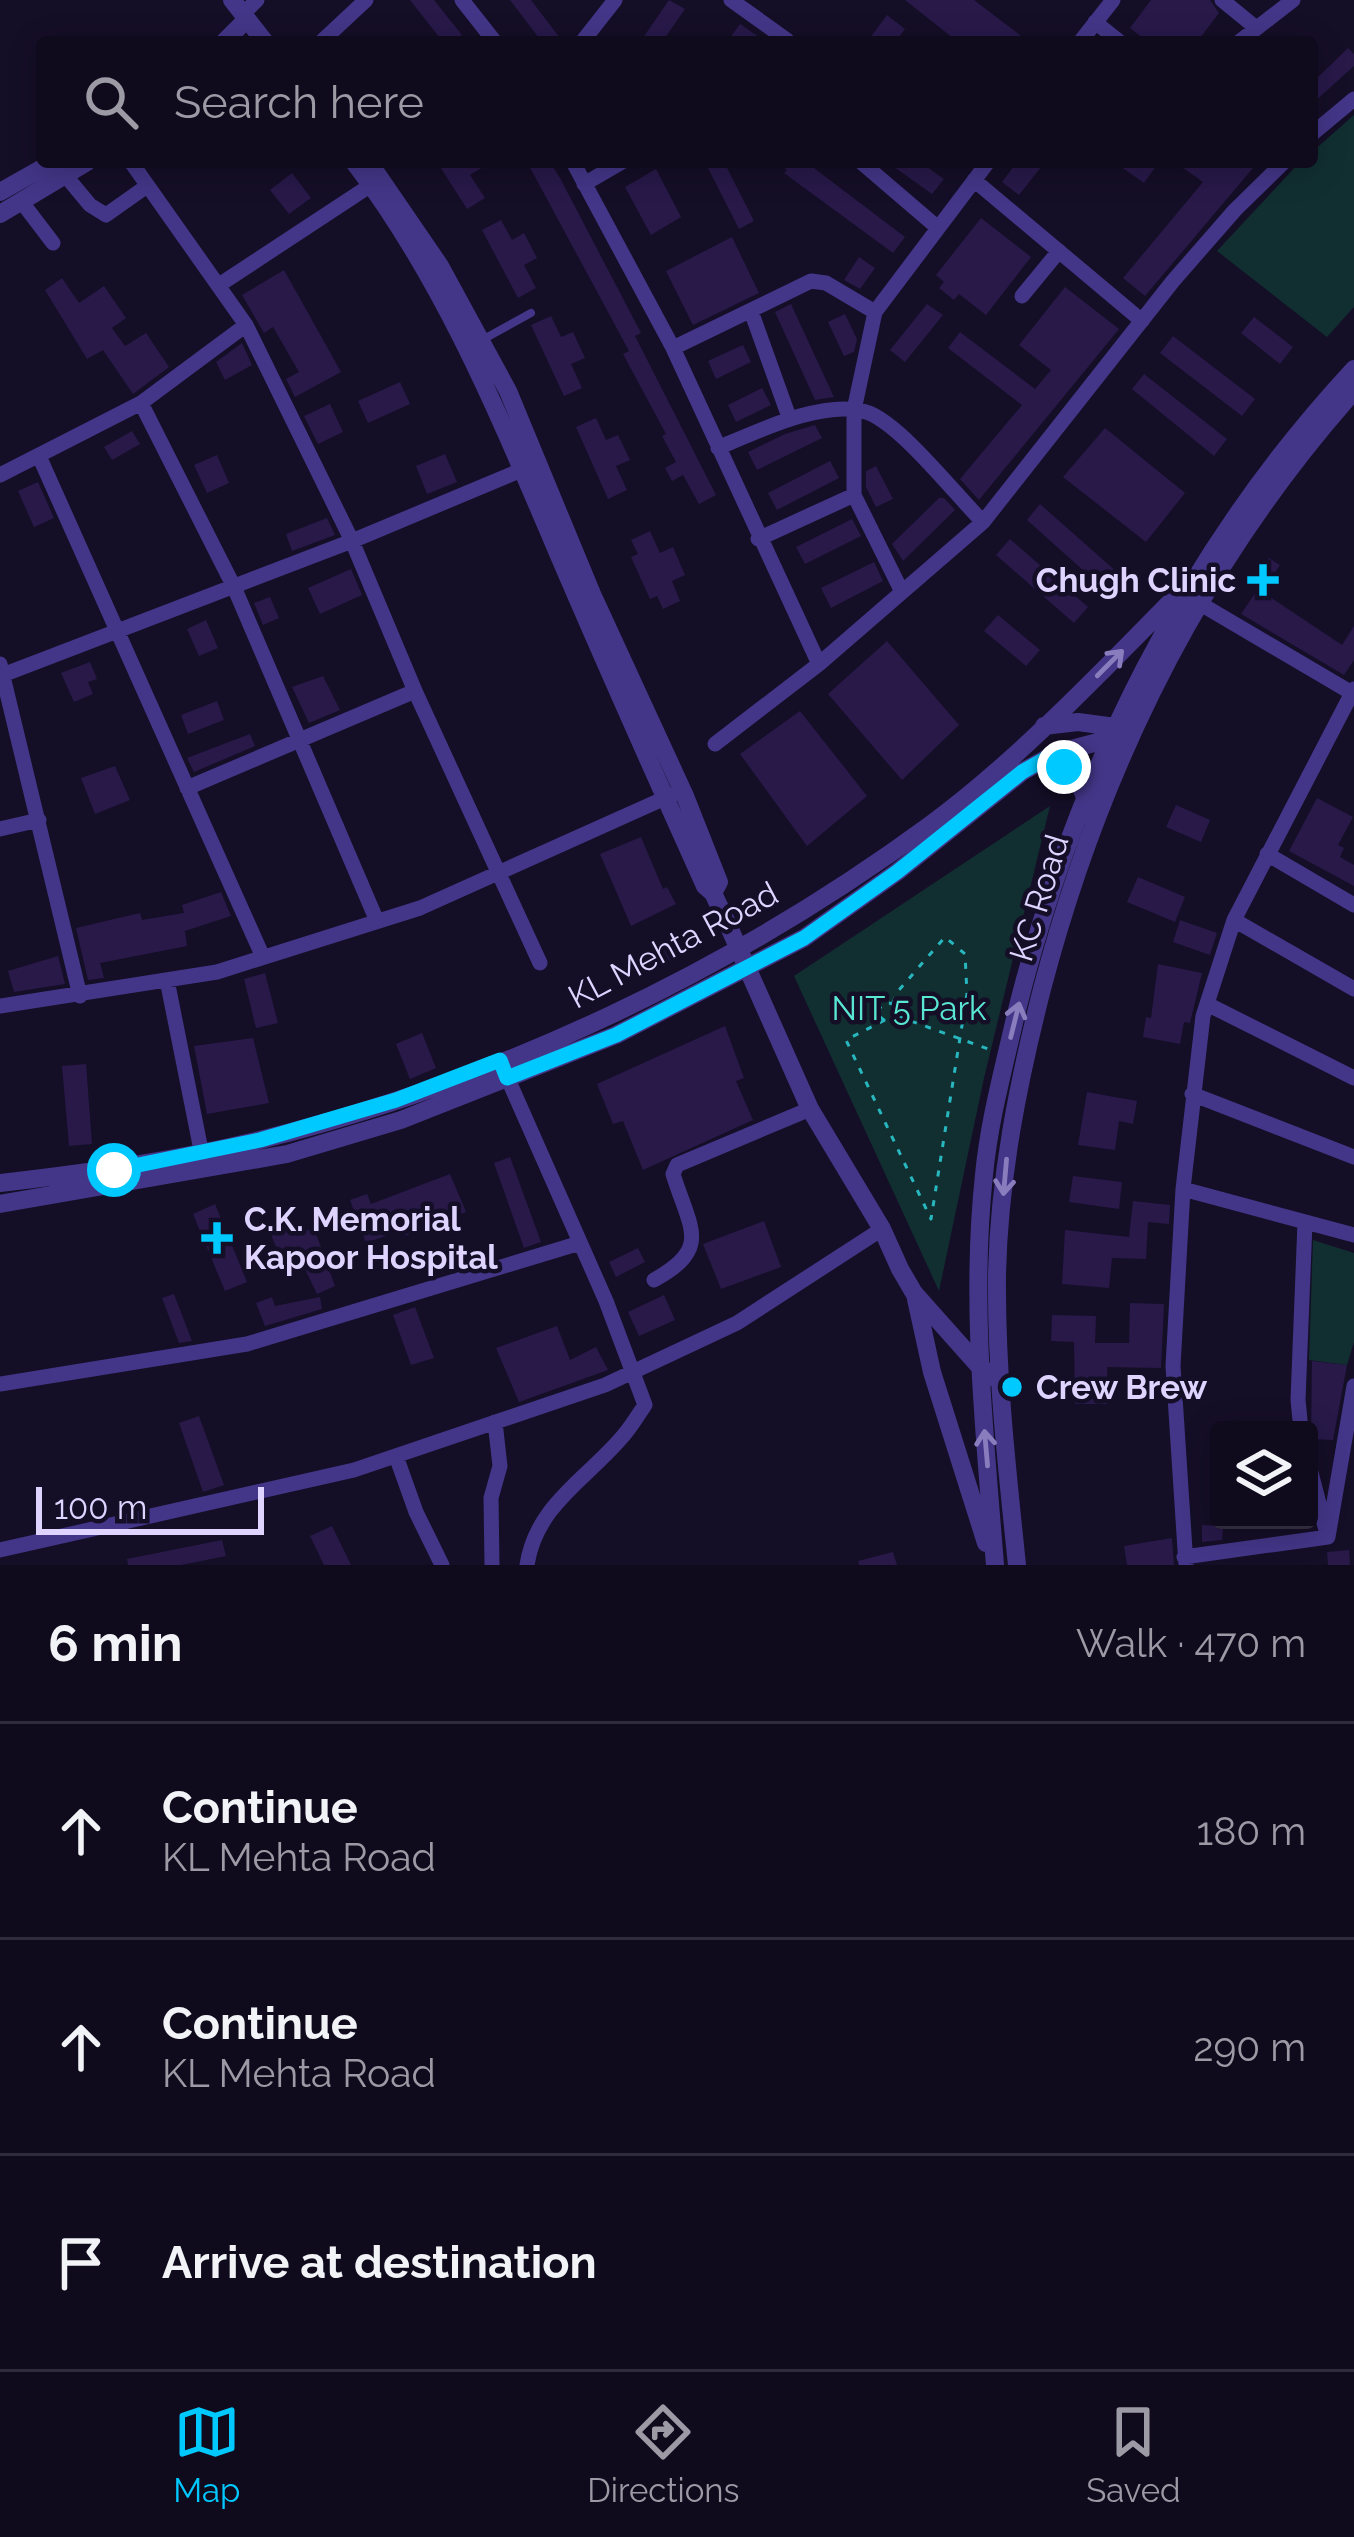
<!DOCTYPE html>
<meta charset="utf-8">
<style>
:root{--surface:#100a1d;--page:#191326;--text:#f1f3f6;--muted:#9c9aa4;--line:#302b3b;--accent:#00c9ff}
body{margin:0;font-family:Raleway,sans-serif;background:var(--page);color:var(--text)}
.controls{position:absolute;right:36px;bottom:36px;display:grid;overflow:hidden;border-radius:12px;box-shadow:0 6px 30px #0003}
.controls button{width:108px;height:108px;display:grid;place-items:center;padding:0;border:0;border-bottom:3px solid var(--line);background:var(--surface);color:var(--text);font:60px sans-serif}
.scale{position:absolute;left:36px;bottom:30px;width:228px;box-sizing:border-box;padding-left:12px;border:6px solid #ded4ff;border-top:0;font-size:33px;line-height:42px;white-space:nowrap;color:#ded4ff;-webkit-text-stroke:9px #150e27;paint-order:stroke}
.stop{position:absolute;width:36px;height:36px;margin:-27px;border:9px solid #00c9ff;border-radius:50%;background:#fff}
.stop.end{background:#00c9ff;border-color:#fff;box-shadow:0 3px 12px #0008}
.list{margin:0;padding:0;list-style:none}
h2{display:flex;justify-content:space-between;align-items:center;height:156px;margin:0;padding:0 48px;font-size:51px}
h2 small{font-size:39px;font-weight:400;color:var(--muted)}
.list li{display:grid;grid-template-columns:78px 1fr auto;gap:36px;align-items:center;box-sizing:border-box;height:216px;padding:0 48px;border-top:3px solid var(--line)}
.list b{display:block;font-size:45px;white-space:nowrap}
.list p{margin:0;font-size:39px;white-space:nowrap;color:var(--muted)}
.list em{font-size:39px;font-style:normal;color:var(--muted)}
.icon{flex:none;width:66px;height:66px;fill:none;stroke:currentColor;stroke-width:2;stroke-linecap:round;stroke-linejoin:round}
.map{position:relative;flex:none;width:1354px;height:1565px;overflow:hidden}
.search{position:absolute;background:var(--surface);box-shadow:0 6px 30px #0003;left:36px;right:36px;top:36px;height:132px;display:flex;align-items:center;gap:30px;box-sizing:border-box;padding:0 42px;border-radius:12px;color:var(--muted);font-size:45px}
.sheet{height:804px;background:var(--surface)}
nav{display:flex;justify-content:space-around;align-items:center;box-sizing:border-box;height:168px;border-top:3px solid var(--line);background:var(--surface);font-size:33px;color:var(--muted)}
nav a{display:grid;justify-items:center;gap:6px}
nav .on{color:var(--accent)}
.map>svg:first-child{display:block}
</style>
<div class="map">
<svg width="1354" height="1565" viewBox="0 0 1354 1565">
<rect width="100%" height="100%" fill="#150e27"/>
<path fill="#112f31" d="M 1354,115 L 1354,307 L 1327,337 L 1217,251 L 1299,163 L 1312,162 L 1312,152 Z
M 1050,806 L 984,1078 L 939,1291 L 794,976 Z
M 1313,1240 L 1354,1253 L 1354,1342 L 1347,1365 L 1309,1360 Z"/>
<path fill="#281949" d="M 410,0 L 434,0 L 462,35 L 453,42 L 443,42 Z
M 510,0 L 531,0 L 563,42 L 542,42 Z
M 669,0 L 685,9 L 662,42 L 640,42 Z
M 905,0 L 974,0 L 1029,42 L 958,42 Z
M 1151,0 L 1210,0 L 1219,13 L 1197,42 L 1148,42 L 1130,28 Z
M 887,15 L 905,29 L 895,42 L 867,42 Z
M 740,24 L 766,42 L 727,42 Z
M 1348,48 L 1354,54 L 1354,66 L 1312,104 L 1312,83 Z
M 437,162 L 491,162 L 470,175 L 485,198 L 467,209 Z
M 527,162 L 550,162 L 560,178 L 641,333 L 635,336 L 716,495 L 699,504 L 683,475 L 672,481 L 665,468 L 676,462 L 662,436 L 666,434 L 623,354 L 629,351 Z
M 705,162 L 724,162 L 754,221 L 739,229 Z
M 776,162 L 806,162 L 905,237 L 893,253 L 784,173 L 787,170 Z
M 887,162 L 920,162 L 944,179 L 932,194 Z
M 1017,162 L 1045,162 L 1019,195 L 1002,182 Z
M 1114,162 L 1159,162 L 1144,183 Z
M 1175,162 L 1258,162 L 1145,296 L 1123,278 L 1203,182 Z
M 656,169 L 681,217 L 651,235 L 625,187 Z
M 292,173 L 311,198 L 289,214 L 270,190 Z
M 981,218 L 1031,257 L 986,315 L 959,294 L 954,300 L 939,288 L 944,282 L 936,275 Z
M 501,220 L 512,240 L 524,233 L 537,258 L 524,265 L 536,288 L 518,298 L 482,230 Z
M 732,237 L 759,293 L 693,325 L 666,271 Z
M 859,257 L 875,268 L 860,289 L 844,280 Z
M 284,270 L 341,372 L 295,397 L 286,379 L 299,372 L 273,327 L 264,333 L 242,295 Z
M 62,278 L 79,303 L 104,286 L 126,318 L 112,328 L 125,346 L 146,333 L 169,367 L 133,394 L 103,350 L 87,359 L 45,290 Z
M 1065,287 L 1119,329 L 979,500 L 960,479 L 1022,405 L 948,348 L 960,332 L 1035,389 L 1051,370 L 1019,345 Z
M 791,304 L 820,367 L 834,397 L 815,400 L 775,312 Z
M 927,304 L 943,315 L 905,362 L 890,350 Z
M 845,314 L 857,339 L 854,352 L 844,356 L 828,322 Z
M 551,316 L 561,337 L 573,332 L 585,358 L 571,364 L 582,388 L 564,396 L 531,325 Z
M 1254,317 L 1293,347 L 1280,364 L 1241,333 Z
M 1173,336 L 1255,399 L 1242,416 L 1160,353 Z
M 242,343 L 252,365 L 225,380 L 216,362 Z
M 743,345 L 751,362 L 716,379 L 708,361 Z
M 1144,374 L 1227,439 L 1214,456 L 1132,389 Z
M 400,382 L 410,404 L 368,423 L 358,401 Z
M 762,388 L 771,405 L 736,422 L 728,405 Z
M 330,404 L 343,432 L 318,444 L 304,416 Z
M 596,418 L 606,440 L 618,435 L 630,460 L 616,466 L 627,490 L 608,499 L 576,427 Z
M 815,425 L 822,438 L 757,470 L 748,452 L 785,434 Z
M 1105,428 L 1185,493 L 1146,542 L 1063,477 Z
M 132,431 L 140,444 L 112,460 L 104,447 Z
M 445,454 L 457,482 L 427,494 L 416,466 Z
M 217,455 L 229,483 L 207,493 L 194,465 Z
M 830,461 L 839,478 L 777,510 L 768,493 Z
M 876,466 L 893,499 L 876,507 L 866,487 L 866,471 Z
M 38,482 L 54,518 L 34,527 L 18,491 Z
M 939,498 L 944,498 L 955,510 L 903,561 L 892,544 Z
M 1040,504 L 1118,573 L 1104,589 L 1027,520 Z
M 327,518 L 335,535 L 292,551 L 286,534 Z
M 852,519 L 861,536 L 805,564 L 796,547 Z
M 650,531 L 660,553 L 673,547 L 685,575 L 672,581 L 680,601 L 663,609 L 657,596 L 650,599 L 631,557 L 638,554 L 631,540 Z
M 1010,539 L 1088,607 L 1074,623 L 996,555 Z
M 1269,558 L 1280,565 L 1265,588 L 1254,581 Z
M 874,562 L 883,581 L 831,608 L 821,588 Z
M 351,569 L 362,595 L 320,614 L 308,588 Z
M 1258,589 L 1342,645 L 1354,626 L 1354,660 L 1344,675 L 1241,614 Z
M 270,597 L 279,618 L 263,625 L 254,603 Z
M 998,615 L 1040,650 L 1026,666 L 984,631 Z
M 206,620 L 218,648 L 199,656 L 187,629 Z
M 887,641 L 959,725 L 902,780 L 828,694 Z
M 90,662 L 97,679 L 88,682 L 93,694 L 74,702 L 61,673 Z
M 323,676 L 340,710 L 309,723 L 292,687 Z
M 217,701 L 224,720 L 188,734 L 181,715 Z
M 800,711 L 867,796 L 807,846 L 740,754 Z
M 250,734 L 255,746 L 194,772 L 187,758 Z
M 115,766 L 130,800 L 95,814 L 81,778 Z
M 1317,798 L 1353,817 L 1338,845 L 1344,848 L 1340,857 L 1354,865 L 1354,886 L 1289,851 Z
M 1176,805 L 1210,820 L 1201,842 L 1166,827 Z
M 641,837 L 663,889 L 667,887 L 676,904 L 631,926 L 600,854 Z
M 1138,877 L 1185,897 L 1175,922 L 1127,902 Z
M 221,892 L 231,916 L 185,931 L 187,946 L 100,963 L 104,978 L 88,980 L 76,928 L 140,913 L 142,920 L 184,913 L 182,905 Z
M 1180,920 L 1217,933 L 1210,955 L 1173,942 Z
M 688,932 L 696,946 L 652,970 L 644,956 Z
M 58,956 L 65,984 L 14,992 L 8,971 Z
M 1158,964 L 1202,973 L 1190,1023 L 1184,1022 L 1180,1044 L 1143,1037 L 1146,1017 L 1151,1018 Z
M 265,973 L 278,1023 L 256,1028 L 244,979 Z
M 725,1026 L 744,1078 L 736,1081 L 753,1120 L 643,1170 L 623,1121 L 613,1124 L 597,1084 Z
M 422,1033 L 436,1068 L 410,1079 L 396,1044 Z
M 253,1038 L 269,1103 L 207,1114 L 194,1046 Z
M 86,1064 L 92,1144 L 69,1146 L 62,1066 Z
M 1087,1092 L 1137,1101 L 1133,1124 L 1119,1121 L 1115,1150 L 1078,1145 Z
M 510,1157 L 541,1242 L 524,1248 L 494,1163 Z
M 450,1174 L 466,1212 L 405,1236 L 402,1230 L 366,1243 L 350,1200 L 367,1194 L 371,1204 Z
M 1073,1176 L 1122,1182 L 1119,1209 L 1069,1202 Z
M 1133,1201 L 1170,1205 L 1169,1224 L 1148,1222 L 1146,1259 L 1112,1258 L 1109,1288 L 1062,1284 L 1065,1230 L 1129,1237 Z
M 215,1204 L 247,1282 L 225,1291 L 193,1214 Z
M 285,1220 L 292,1236 L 314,1228 L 335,1286 L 317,1294 L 303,1265 L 286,1272 L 268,1227 Z
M 764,1221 L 781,1267 L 721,1289 L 703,1244 Z
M 638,1248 L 645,1262 L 616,1277 L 609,1262 Z
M 174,1294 L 192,1341 L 179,1343 L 162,1298 Z
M 664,1295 L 675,1320 L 639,1336 L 628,1312 Z
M 272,1297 L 275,1306 L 320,1297 L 322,1309 L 265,1326 L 256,1303 Z
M 1130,1303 L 1164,1304 L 1161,1368 L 1107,1367 L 1108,1404 L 1075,1404 L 1074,1342 L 1051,1341 L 1052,1315 L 1096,1316 L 1095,1343 L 1129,1343 Z
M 415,1307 L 434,1358 L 411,1365 L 393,1315 Z
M 557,1326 L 570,1360 L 596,1347 L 608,1370 L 519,1402 L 496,1348 Z
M 1312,1361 L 1347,1365 L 1333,1440 L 1311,1439 Z
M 199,1416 L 224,1485 L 203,1492 L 179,1423 Z
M 1202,1525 L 1223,1526 L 1222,1540 L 1202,1542 Z
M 332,1526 L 351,1565 L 324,1565 L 310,1536 Z
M 1172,1538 L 1174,1565 L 1127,1565 L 1124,1546 Z
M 222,1540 L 226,1556 L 181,1565 L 128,1565 L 127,1559 Z
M 1349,1550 L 1350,1565 L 1328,1565 L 1327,1552 Z
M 893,1552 L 897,1565 L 859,1565 L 858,1561 Z"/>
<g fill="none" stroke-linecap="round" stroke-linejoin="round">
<path stroke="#28b7be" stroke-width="3" stroke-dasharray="6 9" stroke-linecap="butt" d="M879 1012a9 9 0 1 1 18 0a9 9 0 1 1-18 0Z
M 897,1016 L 991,1050
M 885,1020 L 846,1040 L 931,1219 L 967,994 L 965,954 L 945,937 L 899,990 L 892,1004"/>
<path stroke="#433688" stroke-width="8" d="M 482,340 L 531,313"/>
<path stroke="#433688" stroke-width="15" d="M 462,0 L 495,42
M 731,0 L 787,40
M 1222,0 L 1255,27
M 242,15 L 257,0
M 1095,22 L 1120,42
M 321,42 L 366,0
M 582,42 L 615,0
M 1080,42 L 1113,0
M 1239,42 L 1293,0
M 1312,134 L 1354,99
M 131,162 L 246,325 L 352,541 L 415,691 L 540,963
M 573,162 L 673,348 L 819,664
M 861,162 L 938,228
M 65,175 L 90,205 L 106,215 L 147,186
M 974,180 L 1142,321
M 584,184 L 622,162
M 21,201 L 53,243
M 219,285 L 371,185
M 1022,296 L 1059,251
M 751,311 L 789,417
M 673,348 L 811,281 L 826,283 L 875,312
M 141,403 L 234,587 L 377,921
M 718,448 C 756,432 827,397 869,413 C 903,427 955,494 983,522
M 39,456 L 263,957
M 0,475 L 141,403 L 246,325
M 854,495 L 902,592
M 758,539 L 854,495 L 854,410 L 875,312 L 988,162
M 1199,603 L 1352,693
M 0,664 L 80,996
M 0,676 L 352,541 L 531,466
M 715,744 L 819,664 L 983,522 L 1173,281 L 1235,210 L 1284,162
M 187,788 L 415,691
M 0,829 L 39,820
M 1267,854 L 1354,905
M 1234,920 L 1354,989
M 167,980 L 203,1160
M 1207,1004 L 1354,1078
M 0,1006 L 217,972 L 420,908 L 674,794
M 504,1070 L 606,1301 L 645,1405 C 638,1415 631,1427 623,1436 C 587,1479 536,1505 527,1565
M 1192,1094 L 1354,1157
M 1183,1189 L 1354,1235
M 654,1280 C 712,1248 690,1229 673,1174 L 677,1165 L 810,1109
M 0,1384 L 247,1344 L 580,1243
M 1301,1430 L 1298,1400 L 1305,1222
M 396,1456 L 416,1512 L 442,1565
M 1309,1465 L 1327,1534
M 1328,1537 L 1354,1386
M 0,1550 L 354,1470 L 605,1385 L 737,1323 L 882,1229
M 1184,1557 L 1328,1537
M 492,1565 L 491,1498 L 500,1466 L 495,1422
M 1186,1565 L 1173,1366 L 1183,1189 L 1203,1016 L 1234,920 L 1354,689"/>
<path stroke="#433688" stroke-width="18" d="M 232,0 L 265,42
M 224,42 L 246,20
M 354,162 C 444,280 499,415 557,551 C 605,663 655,775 705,886 L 713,893 L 729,927 L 810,1109 L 882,1229 L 900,1269 L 914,1293 L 979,1366 L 998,1380
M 375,171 L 440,266 L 508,391 L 592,594 L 685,796 L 719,882 L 713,893
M 0,192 L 53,162
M 0,214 L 87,162
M 1044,726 L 1078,722 L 1123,728
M 1045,759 L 1076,775 L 1086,800
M 0,1183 C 87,1173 174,1161 260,1140 C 500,1081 731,971 930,825 C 1021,758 1109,664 1189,583
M 0,1204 L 287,1154 L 401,1120 L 616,1035 L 804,938 L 897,872 L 1022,772 L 1056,753 L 1098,742 L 1114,745
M 916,1299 L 932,1372 L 986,1543
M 995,1565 C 985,1436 970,1304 984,1175 C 989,1121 1004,1067 1016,1014 C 1075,775 1186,550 1354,369
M 1017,1565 C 1007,1468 996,1373 997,1275 C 999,1178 1018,1083 1042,989 C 1100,768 1201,563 1354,391"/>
</g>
<defs><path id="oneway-shaft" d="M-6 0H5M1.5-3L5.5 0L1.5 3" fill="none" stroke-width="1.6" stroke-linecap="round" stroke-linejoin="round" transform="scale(3)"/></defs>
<g stroke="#897dbe">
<use href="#oneway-shaft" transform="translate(1110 663) rotate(-45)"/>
<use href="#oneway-shaft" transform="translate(1015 1020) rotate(-76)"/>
<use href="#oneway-shaft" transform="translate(1005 1177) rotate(95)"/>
<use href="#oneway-shaft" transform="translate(986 1448) rotate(-95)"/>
</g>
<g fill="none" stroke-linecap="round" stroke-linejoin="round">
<path stroke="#00c9ff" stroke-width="15" d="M 114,1170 L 260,1140 L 396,1100 L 500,1060 L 507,1078 L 616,1035 L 804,938 L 897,872 L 1022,772 L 1045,759 L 1064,767"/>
</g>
<g fill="#00c9ff" stroke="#150e27" stroke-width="4.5">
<path d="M1257 562h12v12h12v12h-12v12h-12v-12h-12v-12h12z"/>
<path d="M211 1220h12v12h12v12h-12v12h-12v-12h-12v-12h12z"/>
<circle cx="1012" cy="1387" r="12"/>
</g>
<g text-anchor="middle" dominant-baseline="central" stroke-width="9" stroke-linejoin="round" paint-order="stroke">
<g font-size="33" font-weight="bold" fill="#ded4ff" stroke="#150e27" text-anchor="start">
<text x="1236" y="580" text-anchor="end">Chugh Clinic</text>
<text x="244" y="1219">C.K. Memorial<tspan x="244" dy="38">Kapoor Hospital</tspan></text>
<text x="1036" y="1387">Crew Brew</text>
</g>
<g font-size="33" fill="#ded4ff" stroke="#150e27">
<text transform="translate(1039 898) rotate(-73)">KC Road</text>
<text transform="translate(673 945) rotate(-28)">KL Mehta Road</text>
</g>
<g font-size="33" fill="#59e6d3" stroke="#150e27">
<text x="909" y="1008">NIT 5 Park</text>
</g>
</g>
</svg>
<div class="controls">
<button><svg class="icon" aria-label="layers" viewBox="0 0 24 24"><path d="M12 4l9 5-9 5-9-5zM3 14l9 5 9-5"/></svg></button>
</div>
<div class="scale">100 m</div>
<div class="stop" style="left:114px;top:1170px"></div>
<div class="stop end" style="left:1064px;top:767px"></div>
<div class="search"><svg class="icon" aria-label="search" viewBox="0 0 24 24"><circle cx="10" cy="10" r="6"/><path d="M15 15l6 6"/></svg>Search here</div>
</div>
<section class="sheet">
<h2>6 min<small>Walk · 470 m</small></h2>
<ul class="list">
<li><svg class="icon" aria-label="ahead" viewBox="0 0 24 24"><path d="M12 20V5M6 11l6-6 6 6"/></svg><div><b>Continue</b><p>KL Mehta Road</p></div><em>180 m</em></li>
<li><svg class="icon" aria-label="ahead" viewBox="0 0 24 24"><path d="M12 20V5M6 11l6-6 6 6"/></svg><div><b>Continue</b><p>KL Mehta Road</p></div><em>290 m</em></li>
<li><svg class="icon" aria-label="arrive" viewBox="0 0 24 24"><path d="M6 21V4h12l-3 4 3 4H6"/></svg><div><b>Arrive at destination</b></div></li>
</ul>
</section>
<nav>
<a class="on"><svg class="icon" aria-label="map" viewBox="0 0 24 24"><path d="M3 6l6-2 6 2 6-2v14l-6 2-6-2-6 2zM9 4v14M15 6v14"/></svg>Map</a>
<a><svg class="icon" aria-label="directions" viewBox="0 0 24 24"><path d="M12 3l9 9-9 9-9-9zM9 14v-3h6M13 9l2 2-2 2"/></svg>Directions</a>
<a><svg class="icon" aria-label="saved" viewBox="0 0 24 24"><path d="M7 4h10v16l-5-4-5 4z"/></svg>Saved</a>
</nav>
